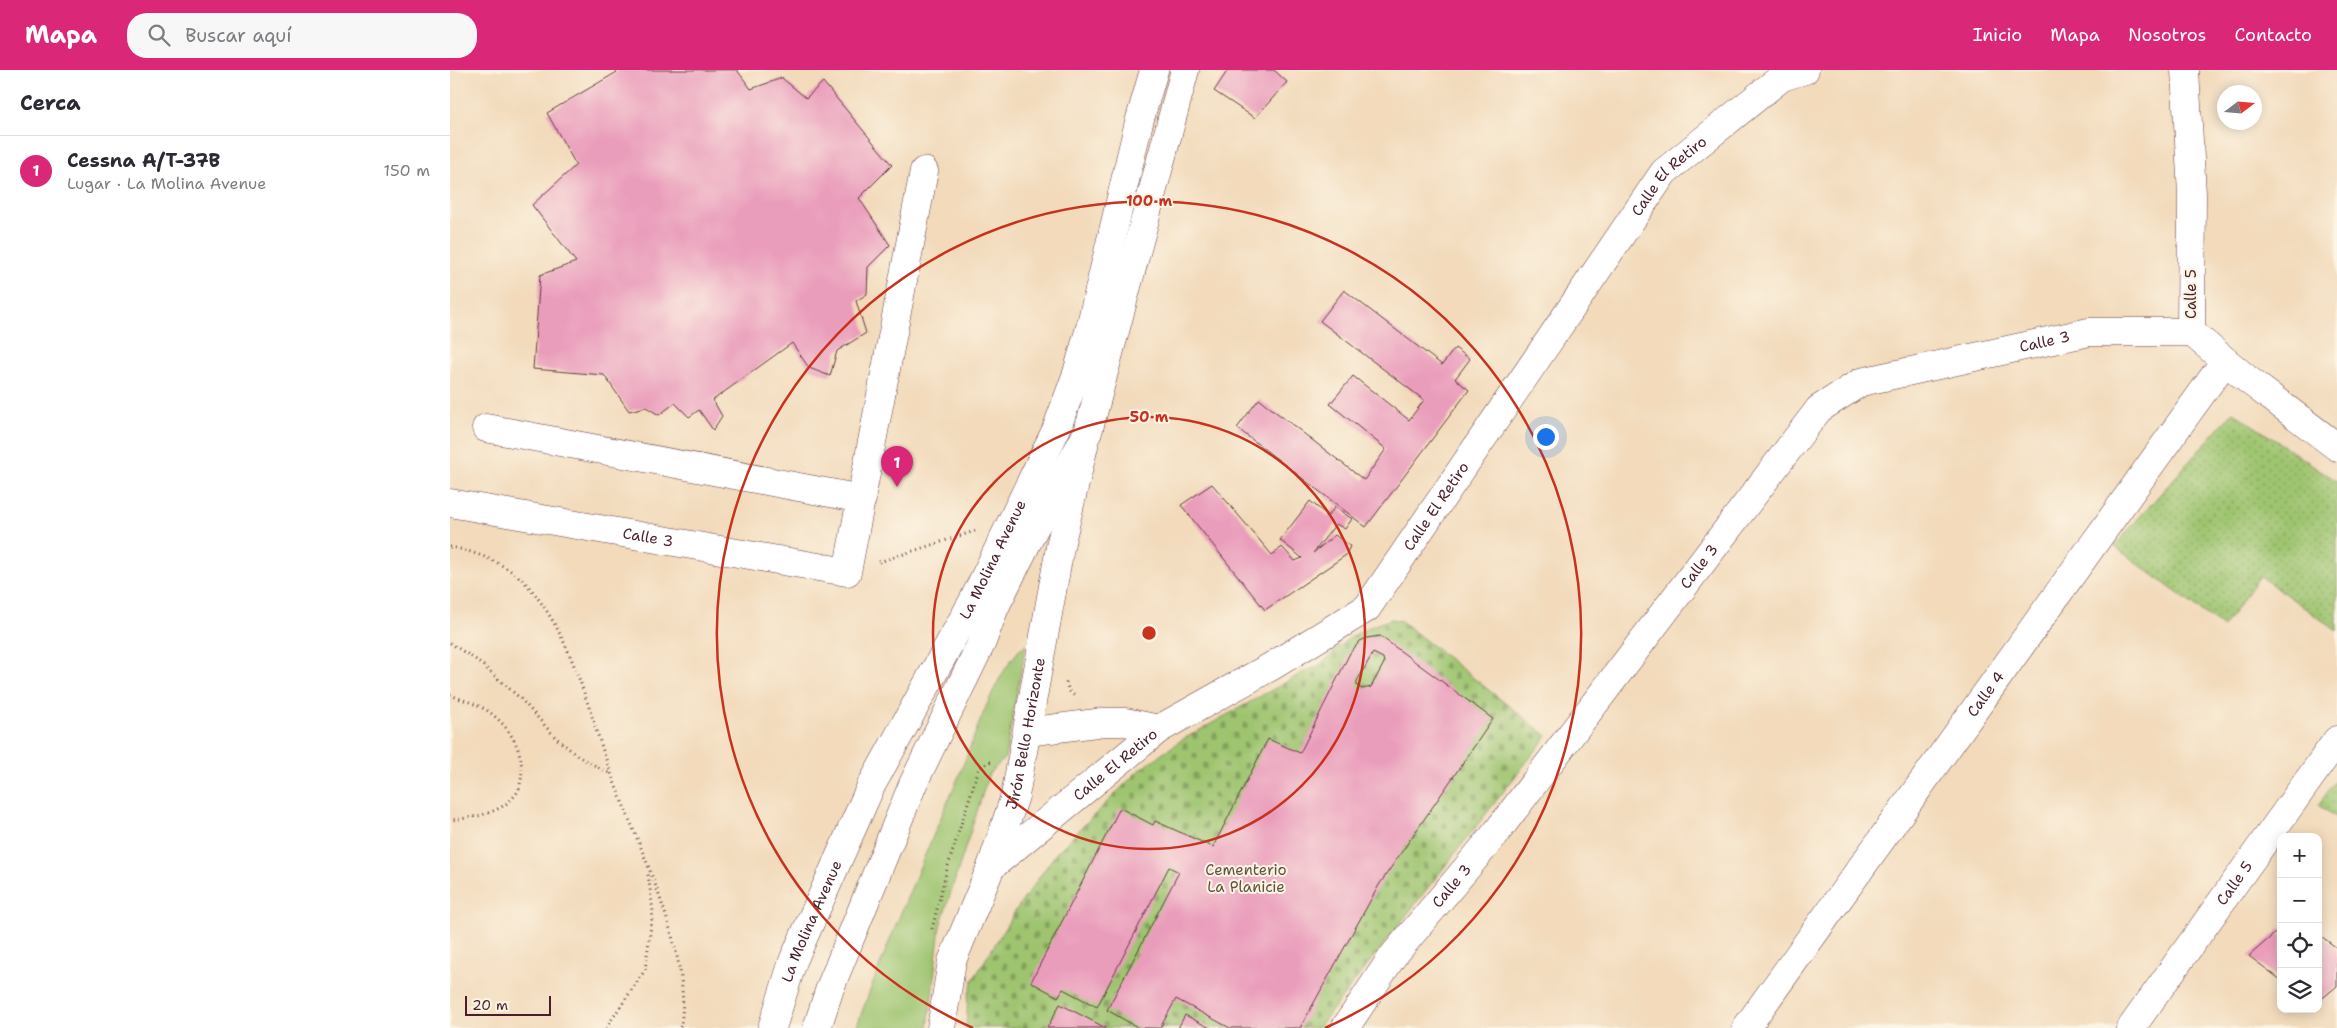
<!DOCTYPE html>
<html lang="es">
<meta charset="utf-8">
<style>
:root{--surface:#fff;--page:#f7f7f7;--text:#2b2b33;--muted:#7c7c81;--line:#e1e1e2;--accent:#db2777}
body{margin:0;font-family:"Shantell Sans",sans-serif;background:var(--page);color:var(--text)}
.controls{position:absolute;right:15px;bottom:15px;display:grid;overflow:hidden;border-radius:10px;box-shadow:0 2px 12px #0003}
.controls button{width:45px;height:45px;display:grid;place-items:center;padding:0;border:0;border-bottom:1px solid var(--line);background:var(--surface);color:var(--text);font:25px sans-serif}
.compass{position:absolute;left:1767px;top:15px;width:45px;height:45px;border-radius:50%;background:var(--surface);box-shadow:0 2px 12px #0003;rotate:74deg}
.scale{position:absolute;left:15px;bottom:12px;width:86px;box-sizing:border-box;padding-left:5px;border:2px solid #4a1f2b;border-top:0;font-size:14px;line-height:18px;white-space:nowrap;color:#4a1f2b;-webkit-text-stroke:4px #fcf5e5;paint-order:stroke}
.you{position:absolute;left:1095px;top:366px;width:18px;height:18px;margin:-12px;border:4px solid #fff;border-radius:50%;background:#1a73e8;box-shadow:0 0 0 8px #1a73e833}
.badge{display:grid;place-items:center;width:32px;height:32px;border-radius:50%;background:var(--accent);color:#fff;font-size:16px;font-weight:700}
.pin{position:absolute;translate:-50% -41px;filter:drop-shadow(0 1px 2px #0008)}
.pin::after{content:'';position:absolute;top:26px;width:18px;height:15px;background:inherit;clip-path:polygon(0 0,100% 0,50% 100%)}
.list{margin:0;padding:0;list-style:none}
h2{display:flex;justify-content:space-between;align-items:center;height:65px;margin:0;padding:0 20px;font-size:21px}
h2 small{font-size:16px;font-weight:400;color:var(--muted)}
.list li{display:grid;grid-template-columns:32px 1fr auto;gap:15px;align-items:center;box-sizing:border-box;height:70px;padding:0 20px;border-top:1px solid var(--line)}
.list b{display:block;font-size:19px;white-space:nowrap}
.list p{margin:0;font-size:16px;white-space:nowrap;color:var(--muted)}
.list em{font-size:16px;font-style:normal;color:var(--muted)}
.icon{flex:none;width:28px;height:28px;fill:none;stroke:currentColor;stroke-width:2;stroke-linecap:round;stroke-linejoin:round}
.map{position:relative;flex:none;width:1887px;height:958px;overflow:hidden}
header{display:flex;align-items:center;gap:30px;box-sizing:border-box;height:70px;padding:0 25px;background:var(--accent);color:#fff}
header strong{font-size:24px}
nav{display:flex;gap:28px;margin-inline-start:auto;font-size:18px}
.search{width:350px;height:45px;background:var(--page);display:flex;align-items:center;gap:12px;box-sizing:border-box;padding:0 18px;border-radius:20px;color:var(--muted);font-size:19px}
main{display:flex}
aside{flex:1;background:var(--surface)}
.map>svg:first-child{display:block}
</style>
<header>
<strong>Mapa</strong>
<div class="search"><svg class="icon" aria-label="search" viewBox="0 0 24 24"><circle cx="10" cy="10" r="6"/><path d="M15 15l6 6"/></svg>Buscar aquí</div>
<nav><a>Inicio</a><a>Mapa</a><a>Nosotros</a><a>Contacto</a></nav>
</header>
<main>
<aside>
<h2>Cerca<small></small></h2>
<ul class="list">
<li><span class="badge">1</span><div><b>Cessna A/T-37B</b><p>Lugar · La Molina Avenue</p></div><em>150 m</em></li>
</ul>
</aside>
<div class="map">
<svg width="1887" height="958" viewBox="0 0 1887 958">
<defs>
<pattern id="cemetery-stones" width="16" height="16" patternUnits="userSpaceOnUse" patternTransform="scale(1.25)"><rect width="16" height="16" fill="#9ec46f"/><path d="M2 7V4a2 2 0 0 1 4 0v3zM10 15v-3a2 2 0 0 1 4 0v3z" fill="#839f5b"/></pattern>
<pattern id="garden-dots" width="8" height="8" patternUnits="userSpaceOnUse" patternTransform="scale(1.25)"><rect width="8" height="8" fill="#9ec46f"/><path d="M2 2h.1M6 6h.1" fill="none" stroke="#839f5b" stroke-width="1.8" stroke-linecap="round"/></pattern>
</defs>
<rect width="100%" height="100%" fill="#fcf5e5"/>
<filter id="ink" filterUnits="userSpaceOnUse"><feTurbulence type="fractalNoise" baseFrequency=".02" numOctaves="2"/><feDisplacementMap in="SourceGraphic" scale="10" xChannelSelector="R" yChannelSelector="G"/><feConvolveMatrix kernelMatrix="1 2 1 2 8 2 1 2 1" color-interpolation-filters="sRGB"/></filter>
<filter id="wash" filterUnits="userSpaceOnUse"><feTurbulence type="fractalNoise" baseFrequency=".0096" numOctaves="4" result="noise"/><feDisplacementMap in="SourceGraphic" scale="20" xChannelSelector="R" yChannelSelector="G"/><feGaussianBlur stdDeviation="1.12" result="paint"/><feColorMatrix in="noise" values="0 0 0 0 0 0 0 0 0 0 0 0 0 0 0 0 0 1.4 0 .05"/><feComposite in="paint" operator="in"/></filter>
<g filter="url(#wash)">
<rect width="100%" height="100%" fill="#f2dabb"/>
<path fill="#9ec46f" stroke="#74724d" d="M 576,574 L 555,688 L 539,704 L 490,856 L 478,958 L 406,958 C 437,874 472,791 508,708 C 524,670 545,599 576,574 Z"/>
<path fill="url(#cemetery-stones)" stroke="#74724d" d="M 942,549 L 951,551 L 1097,666 L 868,958 L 516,958 L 518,927 L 523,910 L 566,840 L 607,782 L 687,702 L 730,671 L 858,600 C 873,596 880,584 892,574 C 907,562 924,554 942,549 Z"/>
<path fill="url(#garden-dots)" stroke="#74724d" d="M 1783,342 L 1887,411 L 1887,561 L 1810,506 L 1773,557 L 1664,476 Z
M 1887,709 L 1887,748 L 1868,735 Z"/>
<g id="blocks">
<path fill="#ea9dbb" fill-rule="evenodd" d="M 166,0 L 287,0 L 301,19 L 332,8 L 356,28 L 373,12 L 442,95 L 409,128 L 440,175 L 418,197 L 417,224 L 406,231 L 416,263 L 387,281 L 380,306 L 359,298 L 342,273 L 263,330 L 272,346 L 263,360 L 249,340 L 239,347 L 225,333 L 209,345 L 196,337 L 179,341 L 154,305 L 83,299 L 90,205 L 126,192 L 82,135 L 126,95 L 97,43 L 167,2 Z
M 778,0 L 824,0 L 837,12 L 805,48 L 764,21 Z
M 894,220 L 992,295 L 1005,278 L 1020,289 L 1005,309 L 1019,320 L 916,457 L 787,358 L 809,329 L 914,410 L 936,379 L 880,334 L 903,306 L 959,350 L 974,330 L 870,251 Z
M 762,414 L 822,485 L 832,477 L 845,491 L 852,488 L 830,470 L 860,431 L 878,446 L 885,437 L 902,449 L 895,459 L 886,454 L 863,483 L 885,465 L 900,476 L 896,485 L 815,540 L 731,435 Z
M 930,566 L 1043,649 L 929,815 L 850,958 L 780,958 L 726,929 L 710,958 L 689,958 L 657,940 L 729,802 L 719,797 L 647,937 L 613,919 L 608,927 L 581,912 L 670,738 L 703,755 L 705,751 L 763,777 L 818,669 L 850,683 L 900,583 L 910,571 L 917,568 ZM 923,583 L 933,588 L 934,593 L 921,617 L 912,619 L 907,616 L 907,611 Z
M 1831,858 L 1831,910 L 1799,886 Z
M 1868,864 L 1887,878 L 1887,916 L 1868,932 Z
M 610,934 L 656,958 L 597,958 Z
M 735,945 L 760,958 L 728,958 Z"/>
</g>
</g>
<g filter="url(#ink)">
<use href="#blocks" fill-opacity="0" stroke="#633b41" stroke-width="1"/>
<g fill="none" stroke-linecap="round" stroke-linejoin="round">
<defs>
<g id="minor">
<path d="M 1735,0 L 1742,124 L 1741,262"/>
<path d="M 1741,262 L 1797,309 L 1887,377"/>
<path d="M 36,358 L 412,429"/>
<path id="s1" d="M 0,433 L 397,502 L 474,101"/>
<path d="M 577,662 L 654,652 L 675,652 L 709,659"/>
<path id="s2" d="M 541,797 L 709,659 L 822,596 L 917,538 L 1214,102 L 1332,7 L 1355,0"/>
<path id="s3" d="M 491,958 L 502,891 L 541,797 L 565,726 L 611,472 L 634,376"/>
<path id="s4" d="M 895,958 L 943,886 L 1046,763 L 1369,339 L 1411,312 L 1639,262 L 1741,262"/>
<path id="s5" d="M 1296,958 L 1775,291"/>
<path id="s6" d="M 1681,958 L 1887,670"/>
</g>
<g id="major">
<path id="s7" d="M 322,958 L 343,891 L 421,716 L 523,531 L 606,360 L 627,303 L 641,254 L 688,56 L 704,0"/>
<path d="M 367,958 L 380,918 L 463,714 L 532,572 L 545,537 L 584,459 L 638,362 L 735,0"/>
</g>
</defs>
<use href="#minor" stroke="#633b41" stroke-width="29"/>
<use href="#major" stroke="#633b41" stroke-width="29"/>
<path stroke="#633b41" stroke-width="3" stroke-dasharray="1 4" stroke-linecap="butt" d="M 0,477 C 28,482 60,495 79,517 C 125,571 138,642 162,706 C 186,771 246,890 230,958
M 429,492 L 525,461
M 0,573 L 28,591 L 71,629 L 106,668 L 129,687 L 161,704
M 616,612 L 619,621 L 626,627
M 0,625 C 13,630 31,635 42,644 C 62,660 75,684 71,710 C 70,713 70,718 68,721 C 55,743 23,748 0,750
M 482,859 L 497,799 L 529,698 L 543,690
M 156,958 L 195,900 L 203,841 L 198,804"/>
<use href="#minor" stroke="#fff" stroke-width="28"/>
<use href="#major" stroke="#fff" stroke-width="28"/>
</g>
</g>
<g fill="none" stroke="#c8321e" stroke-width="2.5">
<circle cx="699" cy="563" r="216"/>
<path d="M523 958A432 432 0 1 1 875 958"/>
</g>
<g text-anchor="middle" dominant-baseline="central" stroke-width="4" stroke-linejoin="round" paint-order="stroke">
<g font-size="15" fill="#4a1f2b" stroke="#fcf5e5">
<text stroke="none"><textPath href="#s2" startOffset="986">Calle El Retiro</textPath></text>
<text transform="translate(1741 224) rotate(-90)">Calle 5</text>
<text stroke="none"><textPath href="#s4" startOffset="1018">Calle 3</textPath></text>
<text stroke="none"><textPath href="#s2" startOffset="581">Calle El Retiro</textPath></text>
<text stroke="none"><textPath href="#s1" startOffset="201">Calle 3</textPath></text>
<text stroke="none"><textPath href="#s7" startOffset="519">La Molina Avenue</textPath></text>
<text stroke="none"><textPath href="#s4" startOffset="582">Calle 3</textPath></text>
<text stroke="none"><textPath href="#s5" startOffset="411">Calle 4</textPath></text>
<text stroke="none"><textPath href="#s3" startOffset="308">Jirón Bello Horizonte</textPath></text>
<text stroke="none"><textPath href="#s2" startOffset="161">Calle El Retiro</textPath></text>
<text stroke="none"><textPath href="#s6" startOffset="178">Calle 5</textPath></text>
<text stroke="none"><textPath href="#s4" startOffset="178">Calle 3</textPath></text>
<text stroke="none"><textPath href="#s7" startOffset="114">La Molina Avenue</textPath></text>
</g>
<g font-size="15" fill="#63513f" stroke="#fcf5e5">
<text x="796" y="800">Cementerio<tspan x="796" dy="17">La Planicie</tspan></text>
</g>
</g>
<circle cx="699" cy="563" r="8" fill="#c8321e" stroke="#fcf5e5" stroke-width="2.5"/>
<g font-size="15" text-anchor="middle" font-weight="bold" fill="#c8321e" stroke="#fcf5e5" stroke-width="4" stroke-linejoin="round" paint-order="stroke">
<text x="699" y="136">100 m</text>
<text x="699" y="352">50 m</text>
</g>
</svg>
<div class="controls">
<button>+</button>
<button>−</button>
<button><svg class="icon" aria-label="locate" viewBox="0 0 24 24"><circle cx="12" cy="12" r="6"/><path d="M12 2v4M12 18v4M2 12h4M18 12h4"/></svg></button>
<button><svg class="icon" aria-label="layers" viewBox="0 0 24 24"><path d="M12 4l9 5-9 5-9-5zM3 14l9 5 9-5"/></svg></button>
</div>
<svg class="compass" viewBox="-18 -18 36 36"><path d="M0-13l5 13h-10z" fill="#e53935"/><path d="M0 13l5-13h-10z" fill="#7c7c81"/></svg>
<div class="scale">20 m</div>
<div class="you"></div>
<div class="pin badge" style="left:447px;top:417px">1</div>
</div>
</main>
